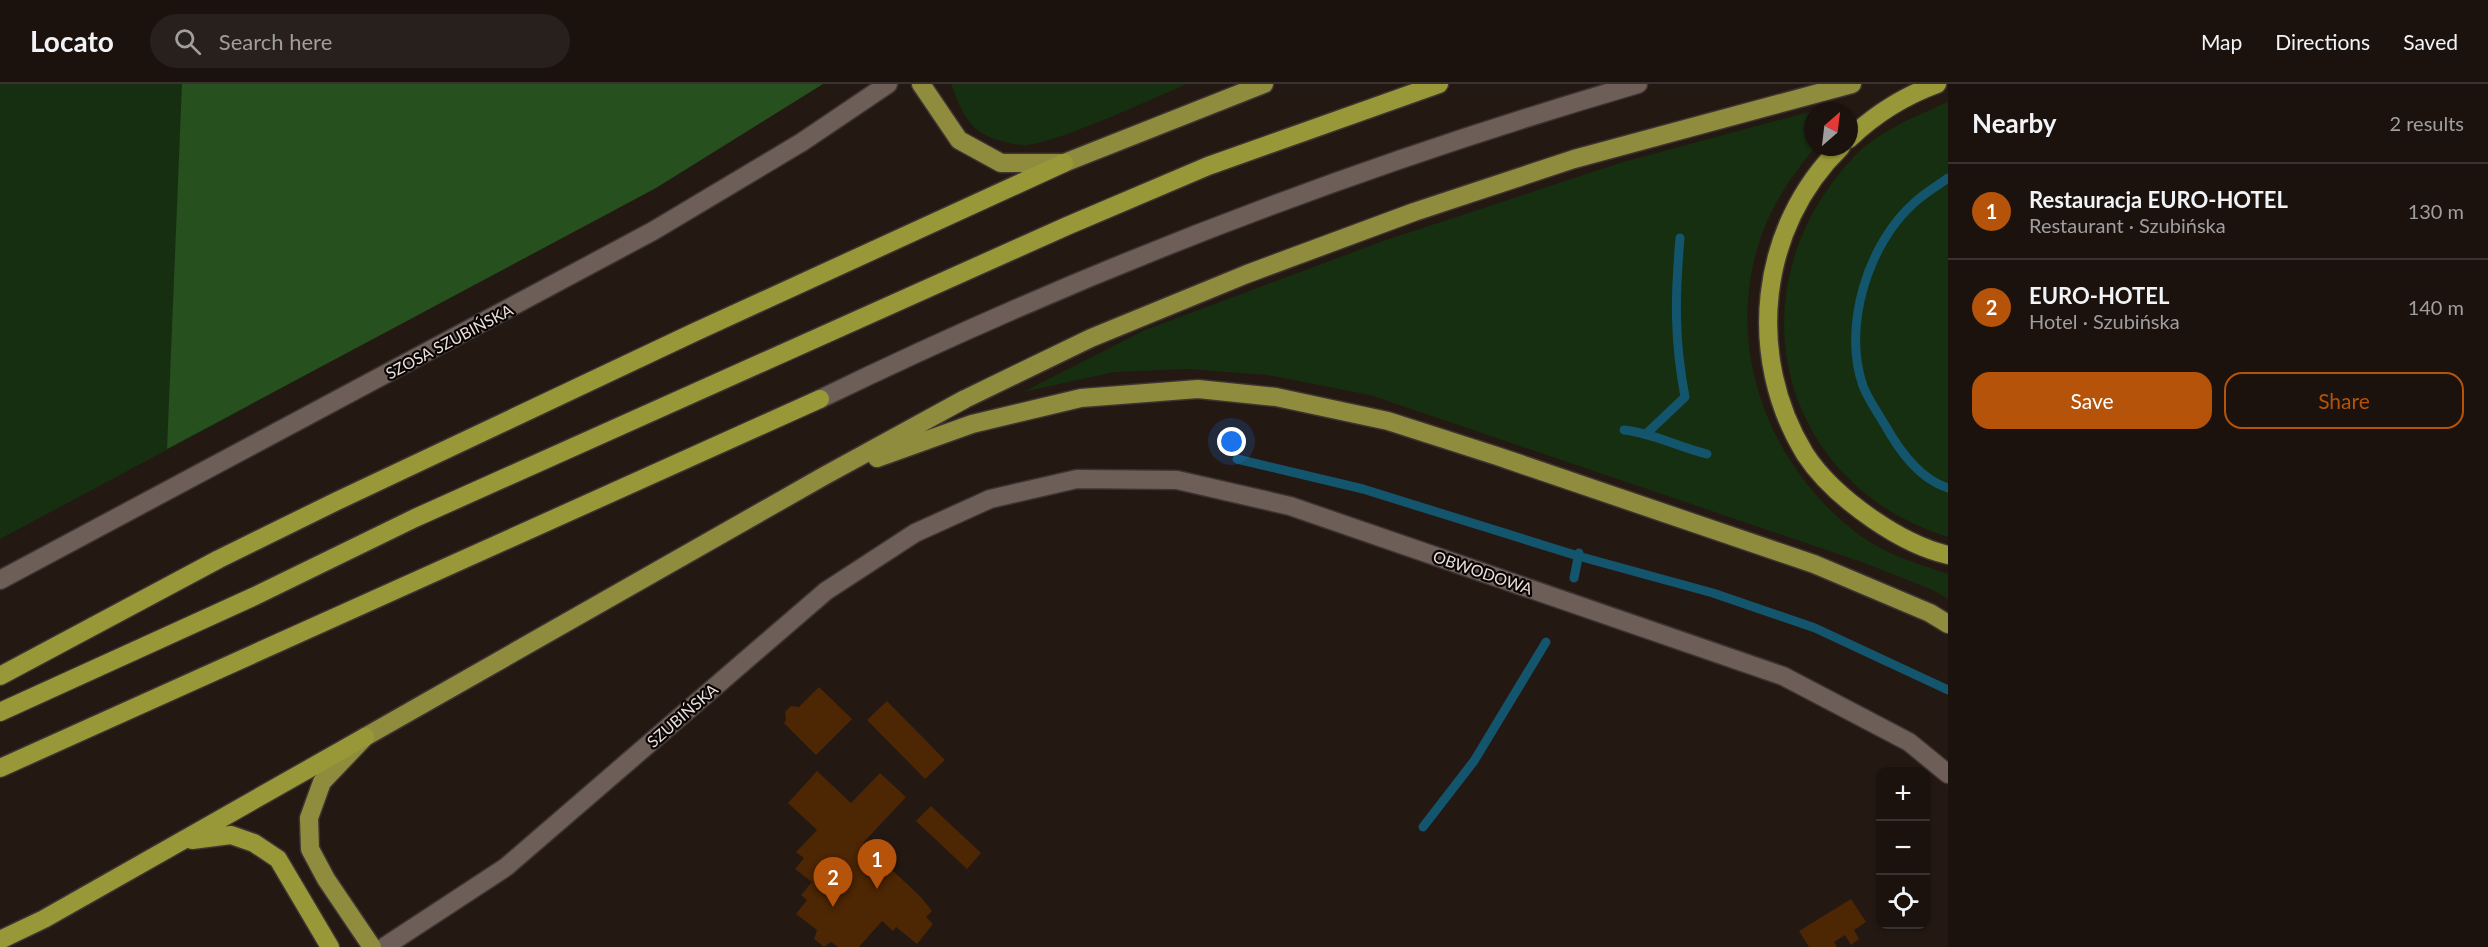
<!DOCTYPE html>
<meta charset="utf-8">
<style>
:root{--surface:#1b120e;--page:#28201c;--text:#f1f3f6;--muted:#a09e9e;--line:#39322e;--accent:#b45309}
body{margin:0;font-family:Lato,sans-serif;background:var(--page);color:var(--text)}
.controls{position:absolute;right:18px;bottom:18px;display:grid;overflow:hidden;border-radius:12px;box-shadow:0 2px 4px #0004}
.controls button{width:54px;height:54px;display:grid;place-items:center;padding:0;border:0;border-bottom:2px solid var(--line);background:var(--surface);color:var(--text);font:30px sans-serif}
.compass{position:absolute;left:1804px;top:18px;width:54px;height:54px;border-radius:50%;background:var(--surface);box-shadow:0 2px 4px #0004;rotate:28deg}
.you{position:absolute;left:1232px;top:358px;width:21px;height:21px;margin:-15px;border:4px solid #fff;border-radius:50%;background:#1a73e8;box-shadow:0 0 0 9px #1a73e833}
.badge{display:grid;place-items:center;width:39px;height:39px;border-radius:50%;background:var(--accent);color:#fff;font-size:20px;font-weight:700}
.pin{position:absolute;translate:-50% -50px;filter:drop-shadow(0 2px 3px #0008)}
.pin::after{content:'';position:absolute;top:32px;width:21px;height:18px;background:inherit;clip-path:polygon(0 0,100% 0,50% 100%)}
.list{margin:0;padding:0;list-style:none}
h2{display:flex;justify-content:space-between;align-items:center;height:78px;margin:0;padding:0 24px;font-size:26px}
h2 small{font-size:20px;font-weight:400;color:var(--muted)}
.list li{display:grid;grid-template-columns:39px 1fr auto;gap:18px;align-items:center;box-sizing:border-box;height:96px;padding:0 24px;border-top:2px solid var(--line)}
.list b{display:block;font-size:22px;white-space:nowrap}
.list p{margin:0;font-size:20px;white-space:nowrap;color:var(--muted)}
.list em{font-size:20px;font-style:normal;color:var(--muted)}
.actions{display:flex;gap:12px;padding:18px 24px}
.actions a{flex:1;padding:14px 0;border:2px solid var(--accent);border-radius:18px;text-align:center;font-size:21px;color:var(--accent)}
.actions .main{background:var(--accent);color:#fff}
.icon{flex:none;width:33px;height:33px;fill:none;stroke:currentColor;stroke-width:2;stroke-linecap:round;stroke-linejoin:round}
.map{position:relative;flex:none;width:1948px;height:863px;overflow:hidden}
header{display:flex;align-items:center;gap:36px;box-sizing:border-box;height:84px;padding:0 30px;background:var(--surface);border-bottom:2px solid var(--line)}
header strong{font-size:28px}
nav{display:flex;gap:33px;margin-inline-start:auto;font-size:21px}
.search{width:420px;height:54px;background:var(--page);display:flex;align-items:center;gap:15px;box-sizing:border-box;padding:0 21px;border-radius:33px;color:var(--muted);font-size:22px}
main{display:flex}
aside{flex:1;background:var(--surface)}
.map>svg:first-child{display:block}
</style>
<header>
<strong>Locato</strong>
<div class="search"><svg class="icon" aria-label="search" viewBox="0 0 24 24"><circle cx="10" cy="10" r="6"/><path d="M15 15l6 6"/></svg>Search here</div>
<nav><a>Map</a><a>Directions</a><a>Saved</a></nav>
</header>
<main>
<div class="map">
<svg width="1948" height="863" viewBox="0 0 1948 863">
<rect width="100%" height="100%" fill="#241813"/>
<path fill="#162f10" d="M 0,0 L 228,0 L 249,322 L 0,455 Z
M 951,0 L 1187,0 C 1156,13 1049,63 1023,61 C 1008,60 986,54 975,44 C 963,33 957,15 951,0 Z
M 1948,18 L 1948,453 C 1778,400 1731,206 1851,76 C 1876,48 1914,33 1948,18 Z
M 1813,27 L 1815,63 C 1796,87 1778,111 1766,140 C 1719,252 1765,382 1861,452 C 1887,471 1918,480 1948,490 L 1948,515 L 1933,506 L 1859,477 L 1370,311 L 1267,291 L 1188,285 L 1114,288 L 1023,308 L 1145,246 L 1383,157 L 1623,78 Z"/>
<path fill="#26501d" d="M 182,0 L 823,0 L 656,104 L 167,365 Z"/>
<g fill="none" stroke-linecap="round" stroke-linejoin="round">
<path stroke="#13556d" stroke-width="9" d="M 1948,94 C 1937,102 1925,109 1915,118 C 1868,159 1842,243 1863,302 C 1868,315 1878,329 1885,341 C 1899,366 1919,395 1948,404
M 1624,346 C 1653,349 1678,363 1707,370
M 1647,349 L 1685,313 C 1674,255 1675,212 1680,154
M 1237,375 L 1363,405 L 1578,472 L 1713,509 L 1815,544 L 1948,606
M 1574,494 L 1579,469
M 1423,743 L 1474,677 L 1546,558"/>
</g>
<path fill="#4d2603" d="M 819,603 L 852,635 L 816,671 L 784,639 L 786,636 L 785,628 L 791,622 L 799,623 Z
M 887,617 L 945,676 L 925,695 L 867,636 Z
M 817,687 L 851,719 L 880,689 L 906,713 L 863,759 L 921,813 L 932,827 L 926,833 L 933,840 L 917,860 L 896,843 L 893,847 L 882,837 L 859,863 L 838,863 L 831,858 L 824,863 L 814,855 L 817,846 L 796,830 L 807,816 L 801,811 L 812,798 L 795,785 L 804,774 L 796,768 L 817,746 L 788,719 Z
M 931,722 L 981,769 L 967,785 L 916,737 Z
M 1851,815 L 1866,838 L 1854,846 L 1859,855 L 1851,861 L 1845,851 L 1834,858 L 1837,863 L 1809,863 L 1799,847 Z"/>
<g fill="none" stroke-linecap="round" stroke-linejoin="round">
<defs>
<path id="tertiary" d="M 0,496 L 653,147 L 802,58 L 888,0
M 384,863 L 506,783 L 826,507 L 915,449 L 990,415 L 1077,395 L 1177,396 L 1290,422 L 1783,592 L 1909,658 L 1948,690"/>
<path id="secondary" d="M 820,315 C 1083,187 1357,82 1638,0"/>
<path id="trunk" d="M 921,0 L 959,56 L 1001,79 L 1064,79 L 1264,0
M 877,374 L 972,340 L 1081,314 L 1198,305 L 1276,313 L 1388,337 L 1497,372 L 1814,480 L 1930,529 L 1948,540
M 372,863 L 326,795 L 310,765 L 309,734 L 322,698 L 365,653 L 824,392 L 965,315 L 1091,254 L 1247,190 L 1414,128 L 1574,75 L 1852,0"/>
<path id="motorway" d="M 1849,55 C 1874,31 1904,12 1937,0
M 1841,63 C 1759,143 1745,272 1805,370 C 1822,396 1849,419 1874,436 C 1896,451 1922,465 1948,471
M 0,592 L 219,475 L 337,417 L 695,248 L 1064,79
M 0,628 L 255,512 L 415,434 L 1067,142 L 1208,82 L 1439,0
M 0,684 L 820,315
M 192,756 L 231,751 L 254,759 L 278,775 L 330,863
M 0,856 L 44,835 L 365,653"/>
</defs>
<use href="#tertiary" stroke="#3d3432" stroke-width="21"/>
<use href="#secondary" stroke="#3d3432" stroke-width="21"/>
<use href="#trunk" stroke="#3d3432" stroke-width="21"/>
<use href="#motorway" stroke="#3d3432" stroke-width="21"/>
<use href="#tertiary" stroke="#6d5e58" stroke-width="18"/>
<use href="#secondary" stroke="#6d5e58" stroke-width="18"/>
<use href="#trunk" stroke="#908c3e" stroke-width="18"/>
<use href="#motorway" stroke="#999838" stroke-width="18"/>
</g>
<g text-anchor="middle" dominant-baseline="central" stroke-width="4.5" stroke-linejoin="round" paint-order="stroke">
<g font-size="16" fill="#e9e0dc" stroke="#0a0504">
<text transform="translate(449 257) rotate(-28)">SZOSA SZUBIŃSKA</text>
<text transform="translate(1483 488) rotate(19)">OBWODOWA</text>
<text transform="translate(682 631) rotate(-41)">SZUBIŃSKA</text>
</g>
</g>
</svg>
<div class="controls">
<button>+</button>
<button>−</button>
<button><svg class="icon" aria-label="locate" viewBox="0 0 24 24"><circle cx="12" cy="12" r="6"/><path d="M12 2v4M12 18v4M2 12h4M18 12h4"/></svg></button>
</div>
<svg class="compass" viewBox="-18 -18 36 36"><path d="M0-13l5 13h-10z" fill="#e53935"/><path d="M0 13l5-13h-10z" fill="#a09e9e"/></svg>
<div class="you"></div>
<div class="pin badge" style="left:877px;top:805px">1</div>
<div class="pin badge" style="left:833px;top:823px">2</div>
</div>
<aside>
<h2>Nearby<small>2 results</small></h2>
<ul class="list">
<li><span class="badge">1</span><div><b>Restauracja EURO-HOTEL</b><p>Restaurant · Szubińska</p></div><em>130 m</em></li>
<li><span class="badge">2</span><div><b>EURO-HOTEL</b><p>Hotel · Szubińska</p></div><em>140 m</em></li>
</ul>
<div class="actions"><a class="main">Save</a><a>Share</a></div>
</aside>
</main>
